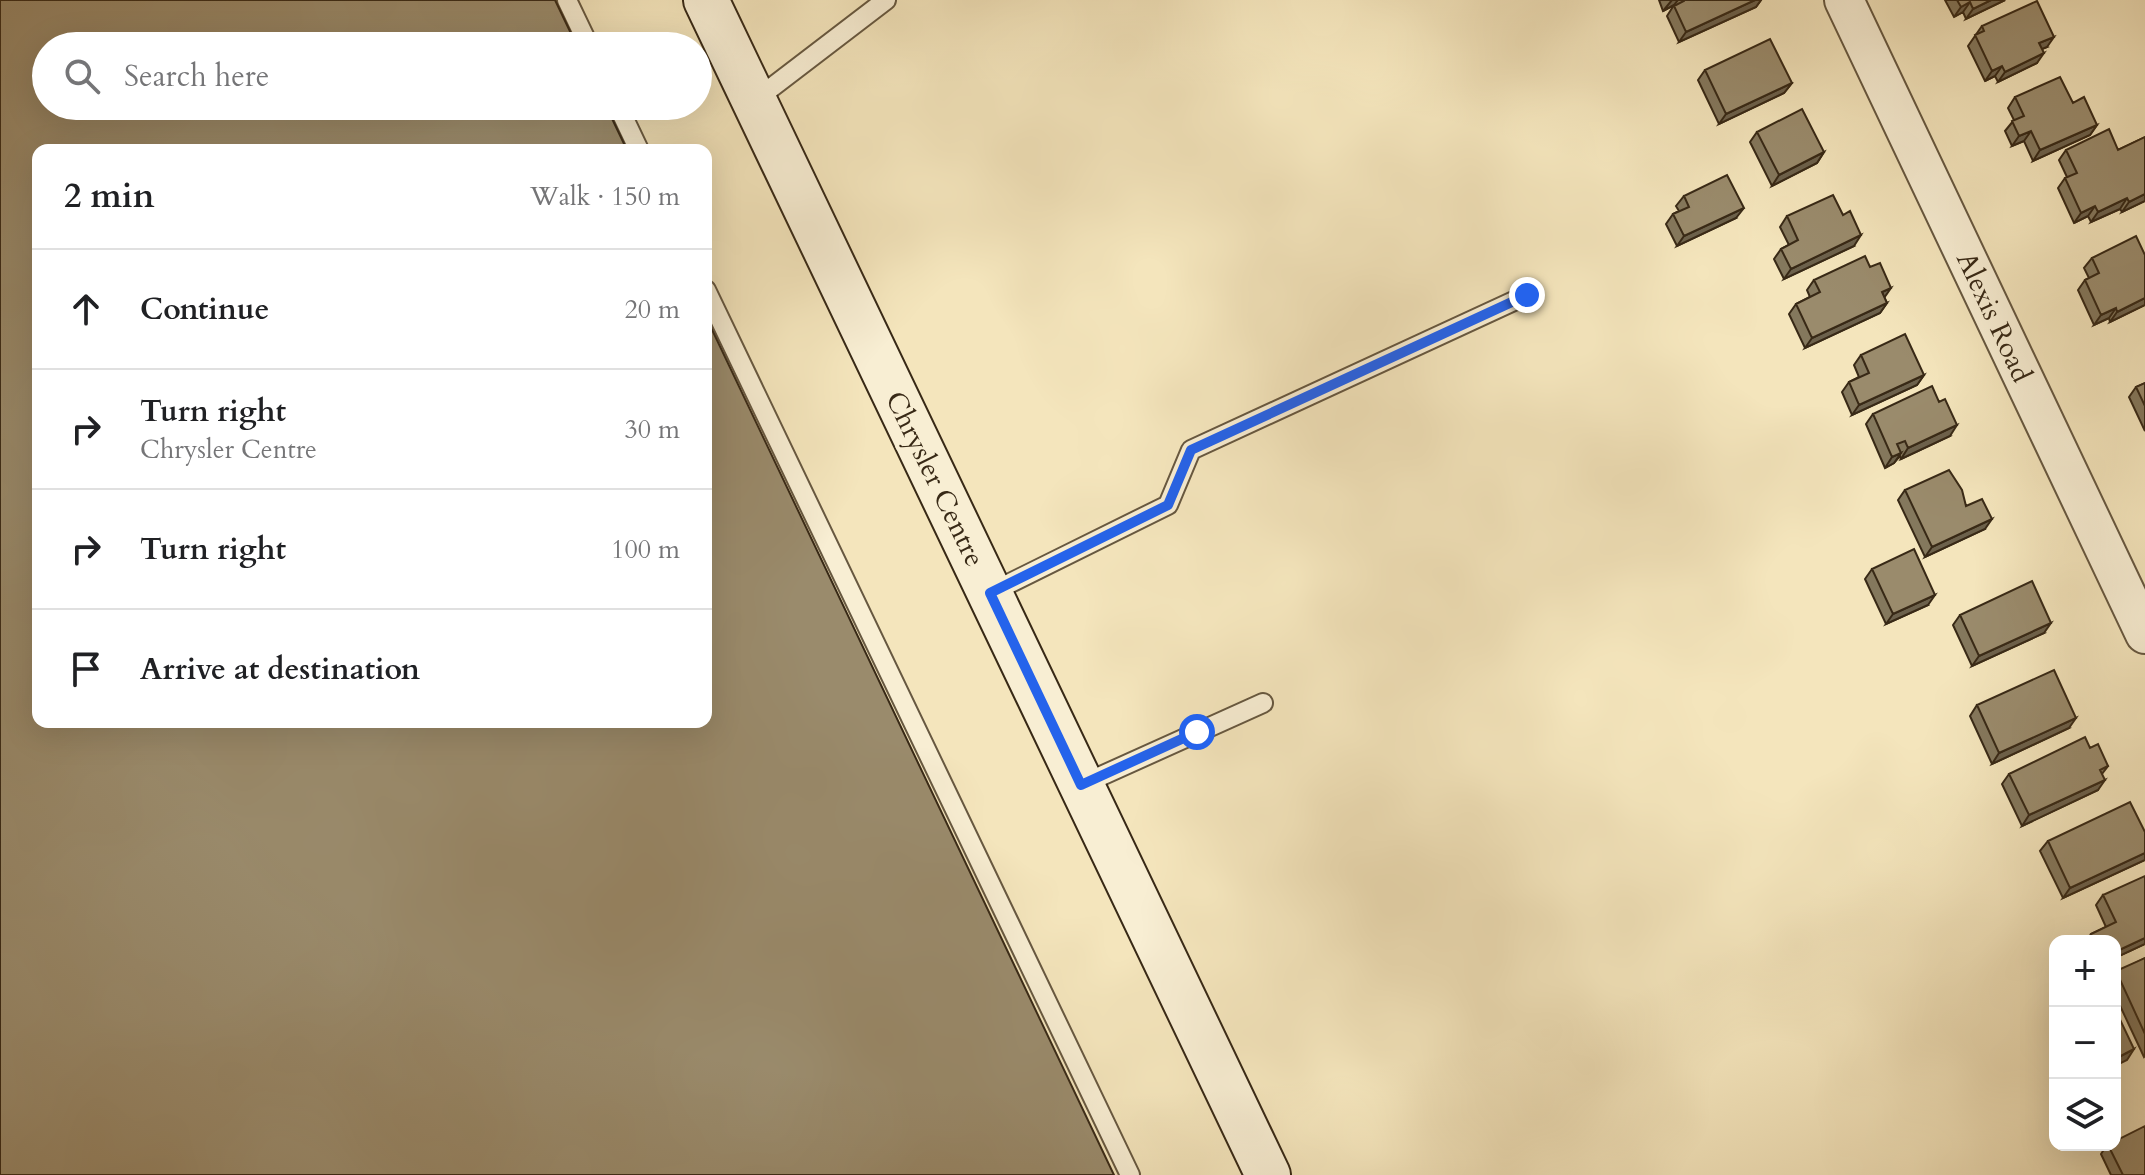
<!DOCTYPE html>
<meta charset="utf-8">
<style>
:root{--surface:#fff;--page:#f2f2f2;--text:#202124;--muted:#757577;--line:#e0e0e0}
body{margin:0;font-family:Cardo,serif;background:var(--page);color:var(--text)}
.controls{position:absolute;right:24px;bottom:24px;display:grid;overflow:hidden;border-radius:16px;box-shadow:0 8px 32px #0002}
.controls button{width:72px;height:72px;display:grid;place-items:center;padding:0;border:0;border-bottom:2px solid var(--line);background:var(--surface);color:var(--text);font:40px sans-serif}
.stop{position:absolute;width:24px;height:24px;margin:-18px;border:6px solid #2563eb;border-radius:50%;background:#fff}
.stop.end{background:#2563eb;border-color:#fff;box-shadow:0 2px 8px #0008}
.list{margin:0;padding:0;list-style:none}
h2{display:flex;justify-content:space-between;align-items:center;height:104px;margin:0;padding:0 32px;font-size:34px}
h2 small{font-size:26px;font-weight:400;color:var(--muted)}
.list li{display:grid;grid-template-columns:52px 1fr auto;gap:24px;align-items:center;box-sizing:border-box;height:120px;padding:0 32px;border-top:2px solid var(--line)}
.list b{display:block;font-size:30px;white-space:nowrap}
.list p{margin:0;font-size:26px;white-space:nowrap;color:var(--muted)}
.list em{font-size:26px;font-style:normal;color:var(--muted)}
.icon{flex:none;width:44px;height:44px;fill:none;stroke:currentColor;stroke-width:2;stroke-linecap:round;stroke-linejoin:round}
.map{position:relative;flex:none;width:2145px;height:1175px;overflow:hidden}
.search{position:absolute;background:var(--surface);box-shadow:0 8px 32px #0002;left:32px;top:32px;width:680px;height:88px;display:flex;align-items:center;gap:20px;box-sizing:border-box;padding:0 28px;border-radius:44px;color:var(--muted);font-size:30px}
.panel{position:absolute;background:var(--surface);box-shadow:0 8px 32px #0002;left:32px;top:144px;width:680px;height:584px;border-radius:16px}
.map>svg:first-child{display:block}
</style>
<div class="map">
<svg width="2145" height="1175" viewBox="0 0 2145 1175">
<rect width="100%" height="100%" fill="#f4e5bc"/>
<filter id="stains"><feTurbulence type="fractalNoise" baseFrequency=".0025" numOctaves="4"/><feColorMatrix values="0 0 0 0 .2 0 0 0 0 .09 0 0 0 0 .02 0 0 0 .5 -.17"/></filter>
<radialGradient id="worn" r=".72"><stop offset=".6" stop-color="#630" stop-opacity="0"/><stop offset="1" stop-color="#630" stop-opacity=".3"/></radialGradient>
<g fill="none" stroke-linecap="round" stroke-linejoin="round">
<defs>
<path id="lane" d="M 567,0 L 589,46
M 754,101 L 886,0
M 618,106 L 639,150
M 706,290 L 1130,1175
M 990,593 L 1168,505 L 1191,450 L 1527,295
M 1081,785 L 1263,703"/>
<path id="street" d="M 1844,0 L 2145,634"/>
<path id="secondary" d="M 706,0 L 1268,1175"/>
</defs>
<use href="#lane" stroke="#675840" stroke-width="22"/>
<use href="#street" stroke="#675840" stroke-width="42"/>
<use href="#secondary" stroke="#382916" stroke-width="48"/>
<use href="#lane" stroke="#f8eed3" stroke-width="18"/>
<use href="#street" stroke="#f8eed3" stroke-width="38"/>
<use href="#secondary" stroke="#f8eed3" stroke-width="44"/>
</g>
<path fill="#84785d" stroke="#382916" stroke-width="2" d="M 1659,0 L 1761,0 L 1756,7 L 1679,42 L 1667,16 L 1674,5 L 1663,11 Z
M 1945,0 L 2005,0 L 1966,19 L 1963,12 L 1954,17 Z
M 1982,26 L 2047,47 L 2042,49 L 2037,63 L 1998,82 L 1995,76 L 1985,81 L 1968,46 Z
M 1705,70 L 1792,83 L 1784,93 L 1719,124 L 1698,80 Z
M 2015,97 L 2073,103 L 2097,125 L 2090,135 L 2033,161 L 2024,141 L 2012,146 L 2005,131 L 2014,120 L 2008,108 Z
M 1757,132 L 1824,152 L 1817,163 L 1772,186 L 1750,142 Z
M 2145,137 L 2145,201 L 2122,212 L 2120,209 L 2091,222 L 2088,216 L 2074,223 L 2058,188 L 2065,178 L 2067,177 L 2059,160 L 2066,150 L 2118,150 Z
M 1684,196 L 1736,218 L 1677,246 L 1666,224 L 1673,214 L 1679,211 L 1676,206 Z
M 1787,216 L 1854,246 L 1784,279 L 1774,259 L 1781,249 L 1789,245 L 1780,227 Z
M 2145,255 L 2145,305 L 2110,322 L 2109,318 L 2094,325 L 2078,290 L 2085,280 L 2089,278 L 2084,268 L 2092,258 Z
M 1814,280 L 1884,297 L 1887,303 L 1880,313 L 1805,348 L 1789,314 L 1796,304 L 1810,297 L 1807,290 Z
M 1861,355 L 1924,375 L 1917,385 L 1852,415 L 1842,392 L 1849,382 L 1859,377 L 1854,365 Z
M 2145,383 L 2145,431 L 2129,397 L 2136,387 Z
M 1873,414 L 1950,436 L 1901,459 L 1900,456 L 1894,463 L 1885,468 L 1866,424 Z
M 1905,490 L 1966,506 L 1985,529 L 1925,557 L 1898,500 Z
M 1872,569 L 1928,605 L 1886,624 L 1865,579 Z
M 1960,615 L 2044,633 L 1972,666 L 1953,625 Z
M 1977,705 L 2069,728 L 1992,764 L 1970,716 Z
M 2090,748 L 2108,766 L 2102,774 L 2098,790 L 2022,826 L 2002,784 L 2009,774 Z
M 2145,832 L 2145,860 L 2063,898 L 2040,851 L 2048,841 Z
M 2103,895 L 2145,944 L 2115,958 L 2115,941 L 2086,941 L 2091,934 L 2106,927 L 2096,905 Z
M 2145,958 L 2145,1056 L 2144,1057 L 2115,995 L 2115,973 Z
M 2107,1145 L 2115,1145 L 2145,1175 L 2111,1175 L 2101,1154 Z"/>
<path fill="#6c614c" stroke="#382916" stroke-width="2" d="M 1672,0 L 1678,0 L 1674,5 L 1663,11 Z
M 1755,0 L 1761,0 L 1756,7 L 1679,42 L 1686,32 Z
M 1991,0 L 2005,0 L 1966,19 L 1973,9 Z
M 1970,2 L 1963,12 L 1954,17 L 1961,7 Z
M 2054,37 L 2047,47 L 2032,53 L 2039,43 Z
M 2044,53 L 2037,63 L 1998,82 L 2005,72 Z
M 2002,66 L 1995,76 L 1985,81 L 1992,71 Z
M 1792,83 L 1784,93 L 1719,124 L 1726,114 Z
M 2097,125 L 2090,135 L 2033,161 L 2040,150 Z
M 2031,131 L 2024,141 L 2012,146 L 2019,136 Z
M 1824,152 L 1817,163 L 1772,186 L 1779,175 Z
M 2145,194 L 2145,201 L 2122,212 L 2129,202 Z
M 2127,198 L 2120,209 L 2091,222 L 2098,212 Z
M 2095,206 L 2088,216 L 2074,223 L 2081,213 Z
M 1744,208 L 1736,218 L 1677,246 L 1684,236 Z
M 1861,235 L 1854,246 L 1784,279 L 1791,269 Z
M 1891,288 L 1884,298 L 1882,292 Z
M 2145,298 L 2145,305 L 2110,322 L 2117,312 Z
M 1887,303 L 1880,313 L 1805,348 L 1812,338 Z
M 2116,308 L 2109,318 L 2094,325 L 2101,315 Z
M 1924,375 L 1917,385 L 1852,415 L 1859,405 Z
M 1957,425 L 1950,436 L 1901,459 L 1908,448 Z
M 1901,453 L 1894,463 L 1885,468 L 1892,457 Z
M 1992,519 L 1985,529 L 1925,557 L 1932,547 Z
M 1935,595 L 1928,605 L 1886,624 L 1893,614 Z
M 2051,623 L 2044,633 L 1972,666 L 1979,656 Z
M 2076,718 L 2069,728 L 1992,764 L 1999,753 Z
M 2105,780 L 2098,790 L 2022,826 L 2029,815 Z
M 2145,853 L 2145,860 L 2063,898 L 2070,888 Z
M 2145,938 L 2145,944 L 2115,958 L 2115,952 Z
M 2134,1049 L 2127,1060 L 2115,1066 L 2115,1059 Z"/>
<path fill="#9a8b6c" stroke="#382916" stroke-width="2" d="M 0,0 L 555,0 L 577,46 L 46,46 L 46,106 L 606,106 L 627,150 L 38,150 L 38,722 L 706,722 L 706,317 L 1114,1175 L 0,1175 Z
M 1684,0 L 1755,0 L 1686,32 L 1674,6 L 1684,1 Z
M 1957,0 L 1991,0 L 1973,9 L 1970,2 L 1961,7 Z
M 2037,1 L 2054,37 L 2039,43 L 2044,53 L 2005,72 L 2002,66 L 1992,71 L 1975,35 L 1984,31 L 1982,26 Z
M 1770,39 L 1792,83 L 1726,114 L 1705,70 Z
M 2060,77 L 2073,103 L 2084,97 L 2097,125 L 2040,150 L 2031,131 L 2019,136 L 2012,121 L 2024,116 L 2015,97 Z
M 1802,109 L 1824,152 L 1779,175 L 1757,132 Z
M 2109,129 L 2118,150 L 2145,137 L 2145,194 L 2129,202 L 2127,198 L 2098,212 L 2095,206 L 2081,213 L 2065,178 L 2077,173 L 2066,150 Z
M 1727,175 L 1744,208 L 1684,236 L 1673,214 L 1689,207 L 1684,196 Z
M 1833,195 L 1843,215 L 1850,211 L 1861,235 L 1791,269 L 1781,249 L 1798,240 L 1787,216 Z
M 2136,236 L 2145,255 L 2145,298 L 2117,312 L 2116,308 L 2101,315 L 2085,280 L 2099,273 L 2092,258 Z
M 1865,256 L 1870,267 L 1880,263 L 1891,288 L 1882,292 L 1887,303 L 1812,338 L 1796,304 L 1820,292 L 1814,280 Z
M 1905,334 L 1924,375 L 1859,405 L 1849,382 L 1869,373 L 1861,355 Z
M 2145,383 L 2145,406 L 2136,387 Z
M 1932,386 L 1939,402 L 1945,399 L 1957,425 L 1908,448 L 1905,441 L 1897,444 L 1901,453 L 1892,457 L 1873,414 Z
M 1949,470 L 1962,490 L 1966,506 L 1982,499 L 1992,519 L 1932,547 L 1905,490 Z
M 1914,549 L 1935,595 L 1893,614 L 1872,569 Z
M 2032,581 L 2051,623 L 1979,656 L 1960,615 Z
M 2054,670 L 2076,718 L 1999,753 L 1977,705 Z
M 2085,737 L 2090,748 L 2098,744 L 2108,766 L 2100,770 L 2105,780 L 2029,815 L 2009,774 Z
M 2130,802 L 2145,832 L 2145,853 L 2070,888 L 2048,841 Z
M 2145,876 L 2145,938 L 2115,952 L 2115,941 L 2094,941 L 2091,934 L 2116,922 L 2103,895 Z
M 2145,958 L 2145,1034 L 2116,971 Z
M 2115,1009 L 2134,1049 L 2115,1059 Z
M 2145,1126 L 2145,1175 L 2123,1175 L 2108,1145 L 2115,1145 L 2115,1141 Z"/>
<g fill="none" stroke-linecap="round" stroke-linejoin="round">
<path stroke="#2563eb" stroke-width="10" d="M 1197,732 L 1081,785 L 990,593 L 1168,505 L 1191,450 L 1527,295"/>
</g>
<g text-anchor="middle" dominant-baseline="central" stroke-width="8" stroke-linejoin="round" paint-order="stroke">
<g font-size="28" fill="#382916" stroke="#f8eed3">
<text transform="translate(1994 317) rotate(65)">Alexis Road</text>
<text transform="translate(935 479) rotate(64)">Chrysler Centre</text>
</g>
</g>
<rect width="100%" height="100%" filter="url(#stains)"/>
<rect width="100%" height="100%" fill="url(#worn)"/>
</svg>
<div class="controls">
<button>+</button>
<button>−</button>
<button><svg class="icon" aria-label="layers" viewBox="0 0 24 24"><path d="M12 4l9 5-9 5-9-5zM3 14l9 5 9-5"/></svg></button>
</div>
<div class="stop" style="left:1197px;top:732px"></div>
<div class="stop end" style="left:1527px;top:295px"></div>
<div class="search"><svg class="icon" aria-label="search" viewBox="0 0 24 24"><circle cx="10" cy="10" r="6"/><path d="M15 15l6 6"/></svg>Search here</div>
<section class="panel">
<h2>2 min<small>Walk · 150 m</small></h2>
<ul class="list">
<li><svg class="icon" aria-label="ahead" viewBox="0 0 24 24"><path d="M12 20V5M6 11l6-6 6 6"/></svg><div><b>Continue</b></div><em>20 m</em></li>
<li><svg class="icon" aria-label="right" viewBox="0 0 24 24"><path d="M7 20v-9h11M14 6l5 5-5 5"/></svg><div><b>Turn right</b><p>Chrysler Centre</p></div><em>30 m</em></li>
<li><svg class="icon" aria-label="right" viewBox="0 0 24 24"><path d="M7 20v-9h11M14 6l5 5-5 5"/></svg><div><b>Turn right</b></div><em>100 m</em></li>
<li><svg class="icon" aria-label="arrive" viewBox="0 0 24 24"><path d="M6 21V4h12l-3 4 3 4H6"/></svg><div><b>Arrive at destination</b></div></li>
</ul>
</section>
</div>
